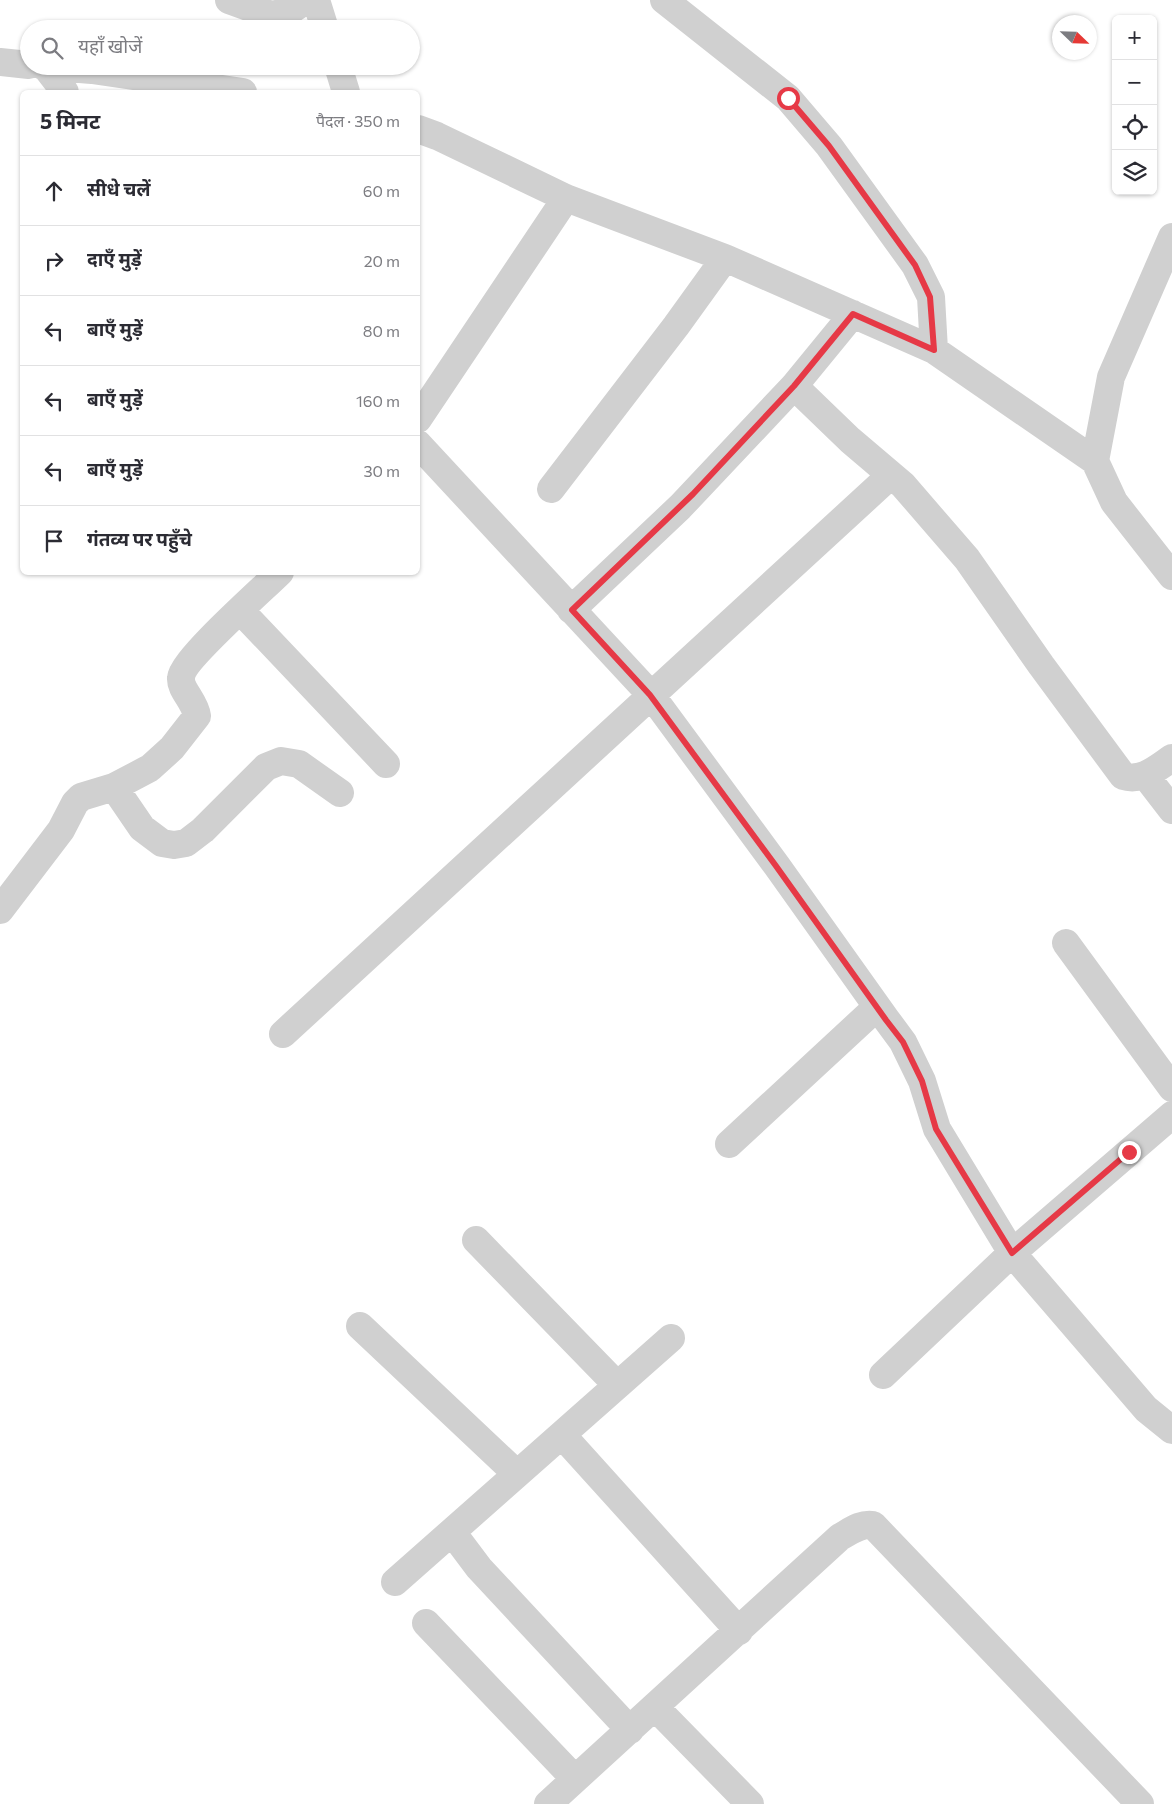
<!DOCTYPE html>
<html lang="hi">
<meta charset="utf-8">
<style>
:root{--surface:#fff;--page:#f2f2f3;--text:#2b2b33;--muted:#7c7c81;--line:#e1e1e2}
body{margin:0;font-family:Commissioner,"Noto Sans Devanagari",sans-serif;background:var(--page);color:var(--text)}
.controls{position:absolute;right:15px;top:15px;display:grid;overflow:hidden;border-radius:8px;box-shadow:0 1px 4px #0004}
.controls button{width:45px;height:45px;display:grid;place-items:center;padding:0;border:0;border-bottom:1px solid var(--line);background:var(--surface);color:var(--text);font:25px sans-serif}
.compass{position:absolute;left:1052px;top:15px;width:45px;height:45px;border-radius:50%;background:var(--surface);box-shadow:0 1px 4px #0004;rotate:113deg}
.stop{position:absolute;width:15px;height:15px;margin:-11px;border:4px solid #e63946;border-radius:50%;background:#fff}
.stop.end{background:#e63946;border-color:#fff;box-shadow:0 1px 5px #0008}
.list{margin:0;padding:0;list-style:none}
h2{display:flex;justify-content:space-between;align-items:center;height:65px;margin:0;padding:0 20px;font-size:21px}
h2 small{font-size:16px;font-weight:400;color:var(--muted)}
.list li{display:grid;grid-template-columns:32px 1fr auto;gap:15px;align-items:center;box-sizing:border-box;height:70px;padding:0 20px;border-top:1px solid var(--line)}
.list b{display:block;font-size:19px;white-space:nowrap}
.list em{font-size:16px;font-style:normal;color:var(--muted)}
.icon{flex:none;width:28px;height:28px;fill:none;stroke:currentColor;stroke-width:2;stroke-linecap:round;stroke-linejoin:round}
.map{position:relative;flex:none;width:1172px;height:1804px;overflow:hidden}
.search{position:absolute;background:var(--surface);box-shadow:0 1px 4px #0004;left:20px;top:20px;width:400px;height:55px;display:flex;align-items:center;gap:12px;box-sizing:border-box;padding:0 18px;border-radius:28px;color:var(--muted);font-size:19px}
.panel{position:absolute;background:var(--surface);box-shadow:0 1px 4px #0004;left:20px;top:90px;width:400px;height:485px;border-radius:8px}
.map>svg:first-child{display:block}
</style>
<div class="map">
<svg width="1172" height="1804" viewBox="0 0 1172 1804">
<rect width="100%" height="100%" fill="#fff"/>
<g fill="none" stroke-linecap="round" stroke-linejoin="round">
<path stroke="#d0d0d0" stroke-width="28" d="M 229,0 L 270,15 L 288,12 L 306,0
M 316,0 L 325,29
M 664,0 L 788,98 L 829,146 L 915,265 L 931,297 L 934,350
M 0,62 L 29,65
M 43,66 L 92,70 L 243,92
M 45,66 L 65,92
M 338,66 L 346,92
M 418,129 L 437,136 L 566,198 L 725,258 L 934,350 L 1095,461
M 1172,237 L 1111,377 L 1095,461 L 1114,502 L 1172,576
M 794,386 L 850,440 L 903,485 L 967,559 L 1041,665 L 1123,776 C 1142,782 1157,768 1172,758
M 418,419 L 566,198
M 418,444 L 651,695 L 777,866 L 886,1019 L 903,1042 L 922,1081 L 937,1129 L 1012,1253 L 1146,1409 L 1172,1430
M 551,489 L 676,326 L 725,258
M 240,610 L 386,764
M 571,610 L 680,507 L 794,386 L 853,314
M 1145,775 L 1172,810
M 114,787 L 142,828 L 162,843 L 174,845 L 186,843 L 203,830 L 266,767 L 281,761 L 299,764 L 340,793
M 0,910 L 61,830 L 75,803 L 81,797 L 114,787 L 150,768 L 172,748 L 197,716 C 195,701 180,690 181,678 C 182,660 263,589 280,572
M 1066,943 L 1172,1088
M 283,1034 L 891,475
M 729,1144 L 877,1007
M 476,1240 L 617,1385
M 360,1326 L 517,1474
M 883,1375 L 1012,1253 L 1172,1115
M 562,1435 L 739,1631
M 452,1532 L 479,1568 L 630,1730
M 395,1582 L 671,1338
M 426,1623 L 575,1779
M 655,1707 L 750,1804
M 548,1804 L 840,1537 C 851,1531 861,1523 873,1525 L 1140,1804"/>
</g>
<g fill="none" stroke-linecap="round" stroke-linejoin="round">
<path stroke="#e63946" stroke-width="6" d="M 788,98 L 829,146 L 915,265 L 930,297 L 934,350 L 853,314 L 794,386 L 693,494 L 572,610 L 650,695 L 776,866 L 886,1020 L 903,1042 L 922,1081 L 936,1129 L 1012,1253 L 1129,1152"/>
</g>
</svg>
<div class="controls">
<button>+</button>
<button>−</button>
<button><svg class="icon" aria-label="locate" viewBox="0 0 24 24"><circle cx="12" cy="12" r="6"/><path d="M12 2v4M12 18v4M2 12h4M18 12h4"/></svg></button>
<button><svg class="icon" aria-label="layers" viewBox="0 0 24 24"><path d="M12 4l9 5-9 5-9-5zM3 14l9 5 9-5"/></svg></button>
</div>
<svg class="compass" viewBox="-18 -18 36 36"><path d="M0-13l5 13h-10z" fill="#e53935"/><path d="M0 13l5-13h-10z" fill="#7c7c81"/></svg>
<div class="stop" style="left:788px;top:98px"></div>
<div class="stop end" style="left:1129px;top:1152px"></div>
<div class="search"><svg class="icon" aria-label="search" viewBox="0 0 24 24"><circle cx="10" cy="10" r="6"/><path d="M15 15l6 6"/></svg>यहाँ खोजें</div>
<section class="panel">
<h2>5 मिनट<small>पैदल · 350 m</small></h2>
<ul class="list">
<li><svg class="icon" aria-label="ahead" viewBox="0 0 24 24"><path d="M12 20V5M6 11l6-6 6 6"/></svg><div><b>सीधे चलें</b></div><em>60 m</em></li>
<li><svg class="icon" aria-label="right" viewBox="0 0 24 24"><path d="M7 20v-9h11M14 6l5 5-5 5"/></svg><div><b>दाएँ मुड़ें</b></div><em>20 m</em></li>
<li><svg class="icon" aria-label="left" viewBox="0 0 24 24"><path d="M17 20v-9H6M10 6l-5 5 5 5"/></svg><div><b>बाएँ मुड़ें</b></div><em>80 m</em></li>
<li><svg class="icon" aria-label="left" viewBox="0 0 24 24"><path d="M17 20v-9H6M10 6l-5 5 5 5"/></svg><div><b>बाएँ मुड़ें</b></div><em>160 m</em></li>
<li><svg class="icon" aria-label="left" viewBox="0 0 24 24"><path d="M17 20v-9H6M10 6l-5 5 5 5"/></svg><div><b>बाएँ मुड़ें</b></div><em>30 m</em></li>
<li><svg class="icon" aria-label="arrive" viewBox="0 0 24 24"><path d="M6 21V4h12l-3 4 3 4H6"/></svg><div><b>गंतव्य पर पहुँचे</b></div></li>
</ul>
</section>
</div>
